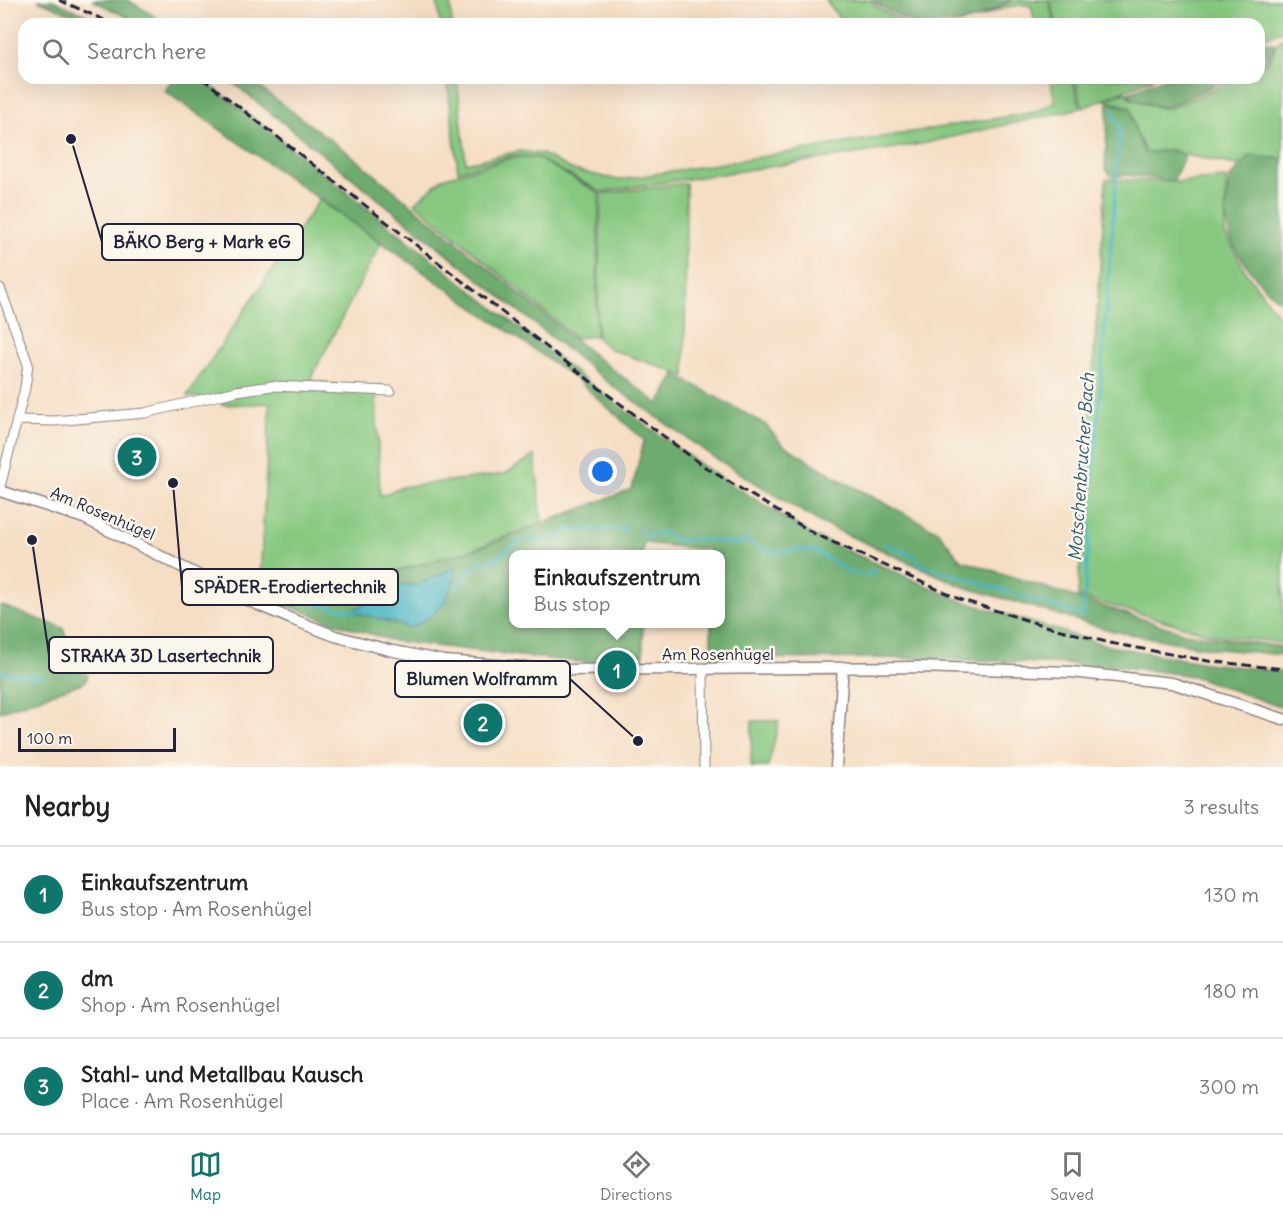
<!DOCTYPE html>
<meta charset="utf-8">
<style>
:root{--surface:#fff;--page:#f2f2f2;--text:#222;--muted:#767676;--line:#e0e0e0;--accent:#0f766e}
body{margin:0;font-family:Delius,sans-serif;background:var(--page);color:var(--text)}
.scale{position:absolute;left:18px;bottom:15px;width:158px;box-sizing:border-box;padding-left:6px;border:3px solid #22223b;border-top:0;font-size:16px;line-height:21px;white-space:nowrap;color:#22223b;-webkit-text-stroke:4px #fbf7ec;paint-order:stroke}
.you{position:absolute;left:603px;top:472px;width:21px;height:21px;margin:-15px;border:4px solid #fff;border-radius:50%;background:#1a73e8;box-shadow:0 0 0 9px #1a73e833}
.badge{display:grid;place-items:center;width:39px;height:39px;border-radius:50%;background:var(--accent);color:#fff;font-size:20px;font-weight:700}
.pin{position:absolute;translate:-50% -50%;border:3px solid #fff;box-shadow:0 2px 6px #0006}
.popup{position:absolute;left:509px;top:550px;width:216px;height:78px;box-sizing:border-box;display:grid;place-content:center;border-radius:12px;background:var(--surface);filter:drop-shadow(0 2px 4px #0005);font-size:20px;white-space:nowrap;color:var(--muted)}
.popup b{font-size:22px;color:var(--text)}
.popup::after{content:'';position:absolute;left:50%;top:100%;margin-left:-12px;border:12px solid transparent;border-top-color:var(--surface)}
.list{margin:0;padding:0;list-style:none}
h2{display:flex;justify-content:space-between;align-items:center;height:78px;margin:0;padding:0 24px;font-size:26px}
h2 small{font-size:20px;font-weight:400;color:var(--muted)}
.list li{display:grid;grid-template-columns:39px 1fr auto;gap:18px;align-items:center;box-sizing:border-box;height:96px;padding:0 24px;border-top:2px solid var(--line)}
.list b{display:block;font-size:22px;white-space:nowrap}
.list p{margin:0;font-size:20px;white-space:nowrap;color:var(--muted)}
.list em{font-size:20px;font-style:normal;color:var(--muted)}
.icon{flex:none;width:33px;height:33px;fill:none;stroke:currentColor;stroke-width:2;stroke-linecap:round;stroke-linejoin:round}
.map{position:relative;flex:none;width:1283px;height:767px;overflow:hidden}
.search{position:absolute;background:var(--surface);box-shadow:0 6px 24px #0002;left:18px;right:18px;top:18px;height:66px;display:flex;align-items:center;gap:15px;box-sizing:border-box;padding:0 21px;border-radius:18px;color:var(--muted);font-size:22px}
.sheet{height:366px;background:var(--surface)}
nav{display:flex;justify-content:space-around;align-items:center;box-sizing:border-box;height:84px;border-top:2px solid var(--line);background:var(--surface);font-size:16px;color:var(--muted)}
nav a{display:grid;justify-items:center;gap:3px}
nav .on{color:var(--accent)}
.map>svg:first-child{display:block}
</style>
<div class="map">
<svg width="1283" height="767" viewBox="0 0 1283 767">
<rect width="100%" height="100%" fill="#fbf7ec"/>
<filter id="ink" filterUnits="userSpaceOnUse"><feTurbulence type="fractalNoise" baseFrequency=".0167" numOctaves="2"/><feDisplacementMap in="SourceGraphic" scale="12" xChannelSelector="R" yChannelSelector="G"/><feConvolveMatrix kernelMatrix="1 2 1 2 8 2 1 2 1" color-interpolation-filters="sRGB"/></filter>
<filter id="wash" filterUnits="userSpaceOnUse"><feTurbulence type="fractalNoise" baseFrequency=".008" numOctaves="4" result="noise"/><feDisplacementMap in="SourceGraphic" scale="24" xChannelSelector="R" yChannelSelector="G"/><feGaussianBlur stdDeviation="1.35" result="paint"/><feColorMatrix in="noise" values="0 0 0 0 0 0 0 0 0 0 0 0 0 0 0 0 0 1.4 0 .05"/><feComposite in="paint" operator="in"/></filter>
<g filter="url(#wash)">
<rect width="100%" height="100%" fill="#f5dec4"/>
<path fill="#87c880" stroke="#54755e" stroke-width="1.5" d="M 437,0 L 450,0 L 452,24 L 440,24 Z
M 826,0 L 871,0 L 876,7 L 907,24 L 843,24 Z
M 1012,0 L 1048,0 L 1055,24 L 1036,24 L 1031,6 C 1005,0 979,24 951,24 L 992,12 Z
M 1050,0 L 1283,0 L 1283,30 L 1267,37 L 1259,36 L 1259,24 L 1057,24 Z
M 1283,37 L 1283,159 L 1249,156 L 1240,166 L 1185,155 L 1171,150 L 1146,153 L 1137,136 L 1130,107 L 1104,100 L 1125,92 L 1130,98 L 1160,108 L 1173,107 L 1237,78 L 1259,78 L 1259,70 L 1267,67 L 1276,45 Z
M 447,78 L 457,78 L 466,163 L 519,151 L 542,154 L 573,170 L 618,180 L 1035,112 L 1055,102 L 1050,78 L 1072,78 L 1081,108 L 921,144 L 601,192 L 536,157 L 512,156 L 458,171 Z
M 1074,78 L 1154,78 L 1083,108 Z
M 512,158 L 537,158 L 599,193 L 596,336 L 576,338 L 415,203 L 443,178 Z
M 1226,178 L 1225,233 L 1246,272 L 1283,322 L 1283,643 L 1210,634 L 1078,596 L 1106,179 L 1175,182 Z
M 686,183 L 685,376 L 610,349 L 597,338 L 601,194 Z
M 319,200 L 381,243 L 310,380 L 376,392 L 380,496 L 402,487 L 505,474 L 535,455 L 542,523 L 475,549 L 382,575 L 353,601 L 310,597 L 260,579 L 270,403 L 222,405 L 218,400 L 187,396 Z
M 752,721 L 779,721 L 768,767 L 751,767 Z"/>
<path fill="#6dac6e" stroke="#486754" stroke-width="1.5" d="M 38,0 L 52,0 L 107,24 L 95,24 Z
M 92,0 L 128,0 L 167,24 L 141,24 Z
M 873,0 L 1012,0 L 975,19 L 954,24 L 914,24 L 878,5 Z
M 1259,41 L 1275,44 L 1265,65 L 1259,67 Z
M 173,78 L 198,78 L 217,90 L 603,394 L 705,468 L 814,536 L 959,600 L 1109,646 L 1206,663 L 1283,672 L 1283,708 L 1193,676 L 1117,666 L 921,658 L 711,659 L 711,624 L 720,624 L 720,554 L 710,554 L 709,550 L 643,543 L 643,554 L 514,554 L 514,624 L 643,624 L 643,665 L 623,666 L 529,657 L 393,641 L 328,621 L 264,596 L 260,579 L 310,597 L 353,601 L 382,575 L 475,549 L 632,489 L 644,440 L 576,379 L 165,91 Z
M 227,78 L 247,78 L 351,155 L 596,357 L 659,404 L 675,374 L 766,425 L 782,444 L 837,478 L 938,531 L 961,560 L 1185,633 L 1283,647 L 1283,655 L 1208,648 L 1113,631 L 964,587 L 821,523 L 712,456 L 610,384 Z
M 1164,78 L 1228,78 L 1166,108 L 1133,99 L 1128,93 Z
M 1108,102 L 1131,108 L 1135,129 L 1145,153 L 1172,150 L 1185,155 L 1173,181 L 1128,175 L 1113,177 L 1105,169 Z
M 1249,156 L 1283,159 L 1283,302 C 1266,295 1231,248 1228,230 C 1224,213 1227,195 1229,179 Z
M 0,605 L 63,628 L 78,670 L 88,675 L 85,682 L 0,712 Z"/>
<path fill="#47b4c3" stroke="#346b7f" stroke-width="1.5" d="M 457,567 C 450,601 440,613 411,628 L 352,611 L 375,599 L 385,585 L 417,585 Z"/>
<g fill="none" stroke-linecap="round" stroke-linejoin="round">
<path stroke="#47b4c3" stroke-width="3" d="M 639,529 L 648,536 L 664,533 L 678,541 L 700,539 L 738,544 L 746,541 L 768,552 L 813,550 L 853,574 L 868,576 L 875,569
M 884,544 L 914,556 L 921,564 L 1083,616 L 1120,128 L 1112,110
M 256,585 L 312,604 L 356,611
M 452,587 L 465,581 L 468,571 L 482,562 L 495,560 L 518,542 L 529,539 L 549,542 L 569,530 L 626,529
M 0,672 L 40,677"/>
</g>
</g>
<g filter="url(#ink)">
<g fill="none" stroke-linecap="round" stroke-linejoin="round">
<defs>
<path id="minor" d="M 0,288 L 28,364 L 25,388 L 0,487
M 18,420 L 54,421 L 145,413 L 237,391 L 272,386 L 390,391
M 703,668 L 704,767"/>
<path id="tertiary" d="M 0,491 L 84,518 L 256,604 L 294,620 L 335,636 L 389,650 L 444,661 L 562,670 L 919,667 L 1071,672 L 1172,683 L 1283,719
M 836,767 L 843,667"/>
</defs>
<use href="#minor" stroke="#8c8080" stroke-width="11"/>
<use href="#tertiary" stroke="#8c8080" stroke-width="13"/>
<use href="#minor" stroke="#fff" stroke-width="9"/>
<use href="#tertiary" stroke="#fff" stroke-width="10"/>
<path stroke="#22223b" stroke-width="3" stroke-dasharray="9 4.5" stroke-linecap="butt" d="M 59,0 L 113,24
M 202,78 L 603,391 L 705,467 L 815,534 L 959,599 L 1042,625 L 1110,643 L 1208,661 L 1283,669"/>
</g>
</g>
<g text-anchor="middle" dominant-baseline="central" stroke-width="5" stroke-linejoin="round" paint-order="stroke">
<g font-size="16" fill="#22223b" stroke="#fbf7ec">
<text transform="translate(103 513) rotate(23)">Am Rosenhügel</text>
<text x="718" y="654">Am Rosenhügel</text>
</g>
<g font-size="18" font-style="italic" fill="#315c71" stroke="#fbf7ec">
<text transform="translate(1081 467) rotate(-86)">Motschenbrucher Bach</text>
</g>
</g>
<path fill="none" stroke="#22223b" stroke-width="2" d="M71 139L102 242M173 483L182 587M32 540L49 655M638 741L570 679"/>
<g fill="#22223b" stroke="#fbf7ec" stroke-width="2">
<circle cx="71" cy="139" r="6"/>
<circle cx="173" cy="483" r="6"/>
<circle cx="32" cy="540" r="6"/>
<circle cx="638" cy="741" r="6"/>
</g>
<g fill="#fbf7ec" stroke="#22223b" stroke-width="2">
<rect x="102" y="224" width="201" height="36" rx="6"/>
<rect x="182" y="569" width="216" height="36" rx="6"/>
<rect x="49" y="637" width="224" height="36" rx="6"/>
<rect x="395" y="661" width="175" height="36" rx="6"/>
</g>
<g font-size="18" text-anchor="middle" font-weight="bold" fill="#22223b">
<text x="202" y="248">BÄKO Berg + Mark eG</text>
<text x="290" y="593">SPÄDER-Erodiertechnik</text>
<text x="161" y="662">STRAKA 3D Lasertechnik</text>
<text x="482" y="685">Blumen Wolframm</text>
</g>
</svg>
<div class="scale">100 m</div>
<div class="you"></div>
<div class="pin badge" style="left:617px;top:670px">1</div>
<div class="popup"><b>Einkaufszentrum</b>Bus stop</div>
<div class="pin badge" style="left:483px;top:723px">2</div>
<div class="pin badge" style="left:137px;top:457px">3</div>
<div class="search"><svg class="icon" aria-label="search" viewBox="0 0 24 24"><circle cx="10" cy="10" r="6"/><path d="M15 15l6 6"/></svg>Search here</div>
</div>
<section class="sheet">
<h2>Nearby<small>3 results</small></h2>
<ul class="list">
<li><span class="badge">1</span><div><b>Einkaufszentrum</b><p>Bus stop · Am Rosenhügel</p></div><em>130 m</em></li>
<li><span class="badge">2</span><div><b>dm</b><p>Shop · Am Rosenhügel</p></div><em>180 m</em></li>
<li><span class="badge">3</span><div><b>Stahl- und Metallbau Kausch</b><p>Place · Am Rosenhügel</p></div><em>300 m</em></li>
</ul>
</section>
<nav>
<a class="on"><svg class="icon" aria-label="map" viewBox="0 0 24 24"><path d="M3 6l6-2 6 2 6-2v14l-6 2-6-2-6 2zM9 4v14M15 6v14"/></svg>Map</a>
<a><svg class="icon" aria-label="directions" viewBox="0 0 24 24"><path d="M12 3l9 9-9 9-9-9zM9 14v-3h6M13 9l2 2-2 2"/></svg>Directions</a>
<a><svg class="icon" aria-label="saved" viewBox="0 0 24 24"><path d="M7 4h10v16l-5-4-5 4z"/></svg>Saved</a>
</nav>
